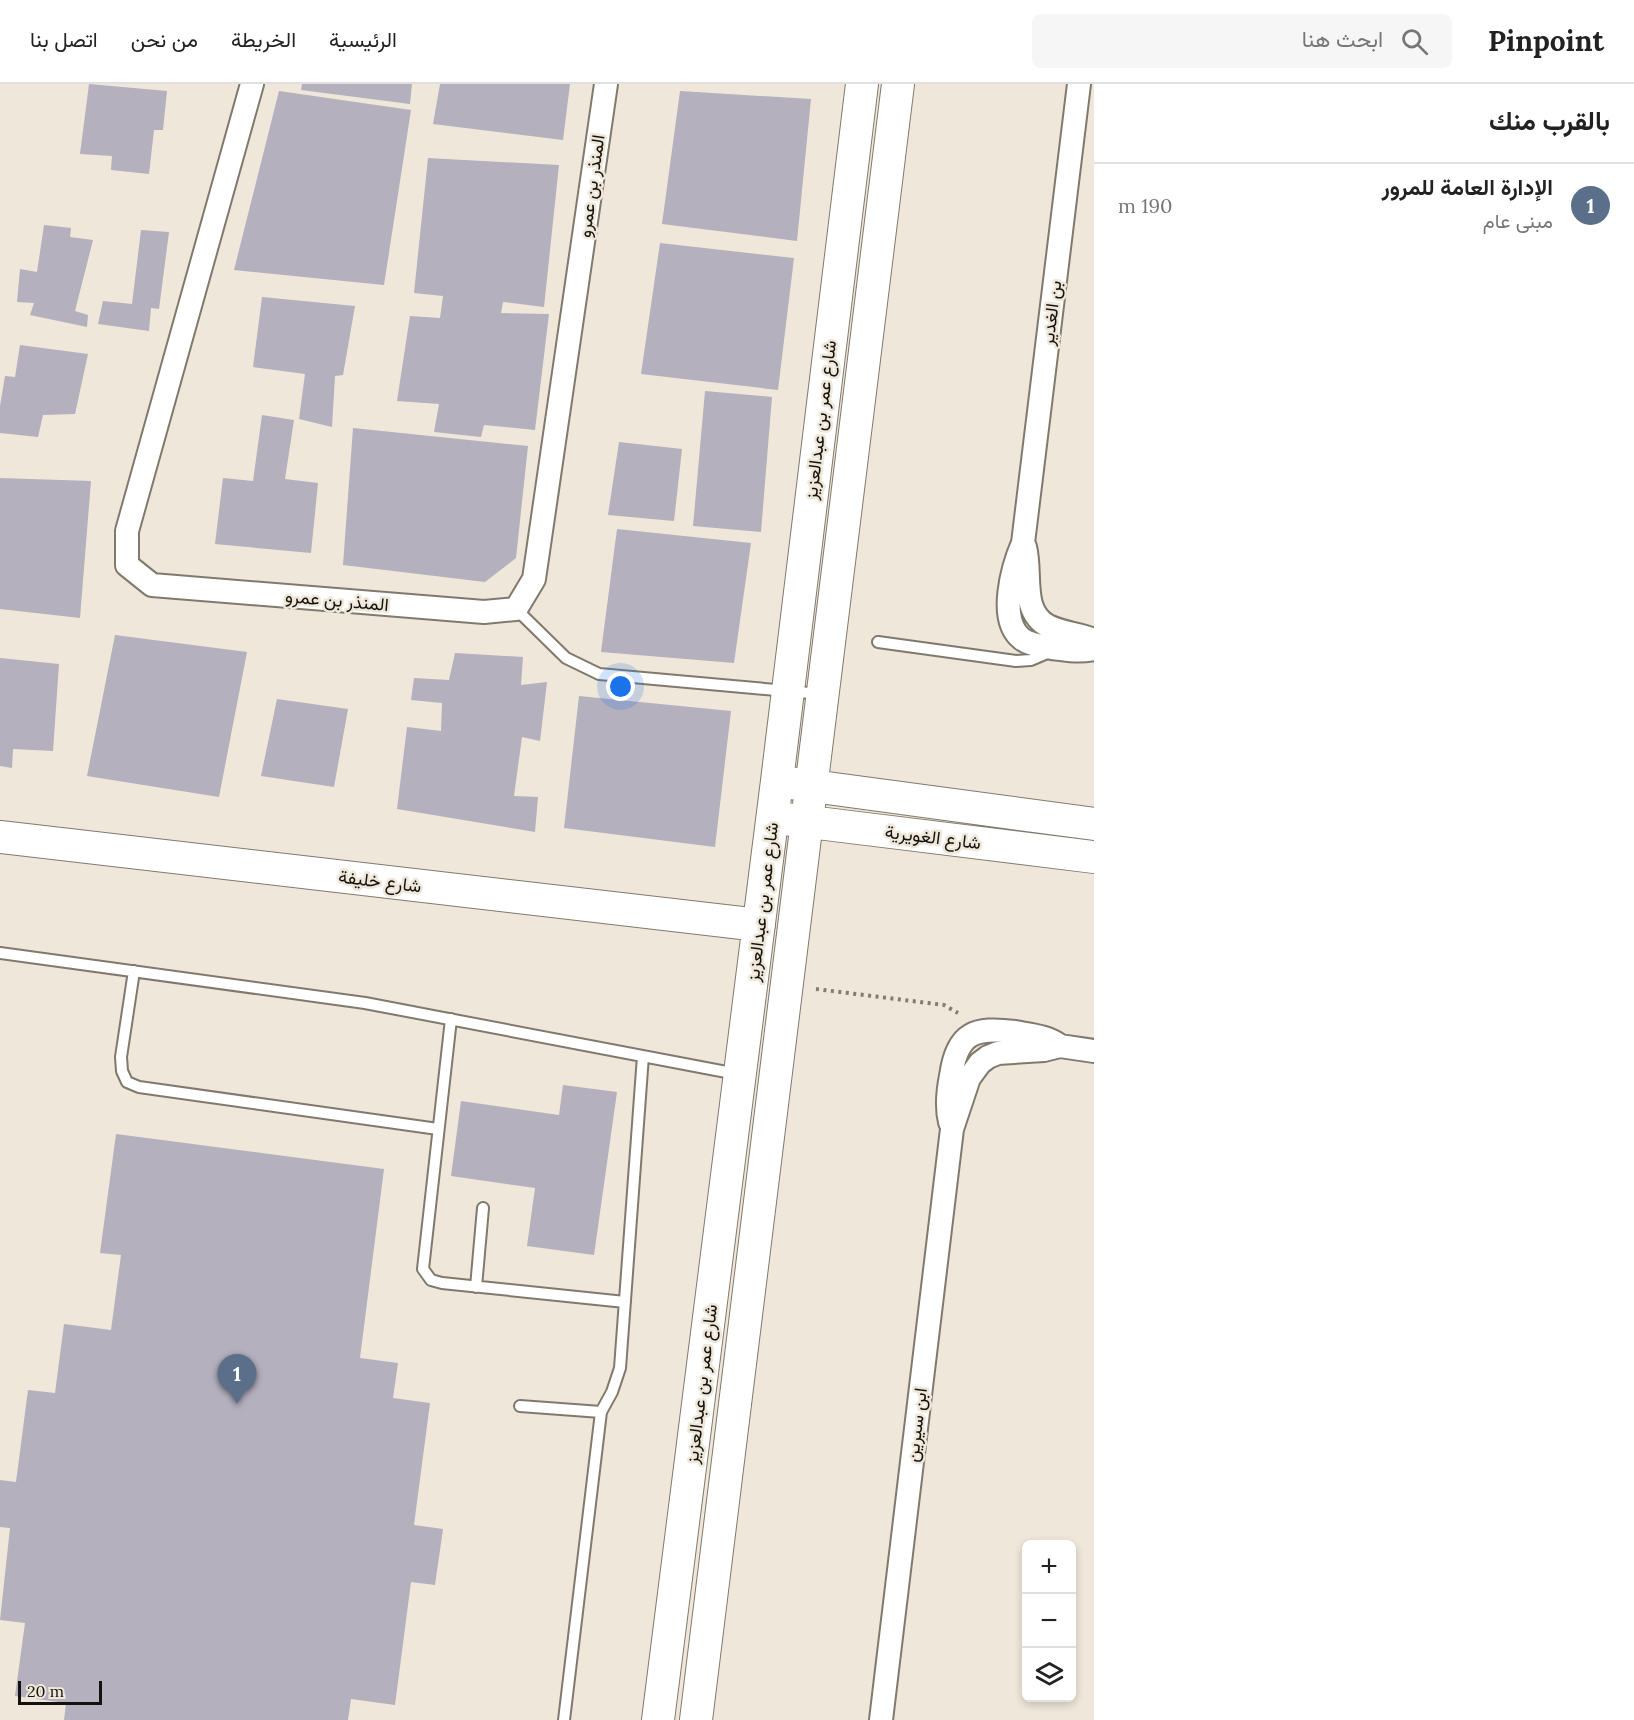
<!DOCTYPE html>
<html lang="ar">
<meta charset="utf-8">
<style>
:root{--surface:#fff;--page:#f6f6f6;--text:#222;--muted:#767676;--line:#e0e0e0;--accent:#2563eb}
body{margin:0;font-family:Lora,Vazirmatn,serif;background:var(--page);color:var(--text);direction:rtl}
.controls{position:absolute;right:18px;bottom:18px;display:grid;overflow:hidden;border-radius:9px;box-shadow:0 3px 9px #0003}
.controls button{width:54px;height:54px;display:grid;place-items:center;padding:0;border:0;border-bottom:2px solid var(--line);background:var(--surface);color:var(--text);font:30px sans-serif}
.scale{position:absolute;left:18px;bottom:15px;width:84px;box-sizing:border-box;padding-left:6px;border:3px solid #14120d;border-top:0;font-size:16px;line-height:21px;white-space:nowrap;color:#14120d;-webkit-text-stroke:4px #efe7d9;paint-order:stroke}
.you{position:absolute;left:621px;top:603px;width:21px;height:21px;margin:-15px;border:4px solid #fff;border-radius:50%;background:#1a73e8;box-shadow:0 0 0 9px #1a73e833}
.badge{display:grid;place-items:center;width:39px;height:39px;border-radius:50%;background:var(--accent);color:#fff;font-size:20px;font-weight:700}
.pin{position:absolute;translate:-50% -50px;filter:drop-shadow(0 2px 3px #0008)}
.pin::after{content:'';position:absolute;top:32px;width:21px;height:18px;background:inherit;clip-path:polygon(0 0,100% 0,50% 100%)}
.list{margin:0;padding:0;list-style:none}
h2{display:flex;justify-content:space-between;align-items:center;height:78px;margin:0;padding:0 24px;font-size:26px}
h2 small{font-size:20px;font-weight:400;color:var(--muted)}
.list li{display:grid;grid-template-columns:39px 1fr auto;gap:18px;align-items:center;box-sizing:border-box;height:84px;padding:0 24px;border-top:2px solid var(--line)}
.list b{display:block;font-size:22px;white-space:nowrap}
.list p{margin:0;font-size:20px;white-space:nowrap;color:var(--muted)}
.list em{font-size:20px;font-style:normal;color:var(--muted)}
.icon{flex:none;width:33px;height:33px;fill:none;stroke:currentColor;stroke-width:2;stroke-linecap:round;stroke-linejoin:round}
.map{position:relative;flex:none;width:1094px;height:1636px;overflow:hidden;direction:ltr}
header{display:flex;align-items:center;gap:36px;box-sizing:border-box;height:84px;padding:0 30px;background:var(--surface);border-bottom:2px solid var(--line)}
header strong{font-size:28px}
nav{display:flex;gap:33px;margin-inline-start:auto;font-size:21px}
.search{width:420px;height:54px;background:var(--page);display:flex;align-items:center;gap:15px;box-sizing:border-box;padding:0 21px;border-radius:9px;color:var(--muted);font-size:22px}
main{display:flex}
aside{flex:1;background:var(--surface)}
.map>svg:first-child{display:block}
</style>
<header>
<strong>Pinpoint</strong>
<div class="search"><svg class="icon" aria-label="search" viewBox="0 0 24 24"><circle cx="10" cy="10" r="6"/><path d="M15 15l6 6"/></svg>ابحث هنا</div>
<nav><a>الرئيسية</a><a>الخريطة</a><a>من نحن</a><a>اتصل بنا</a></nav>
</header>
<main>
<aside>
<h2>بالقرب منك<small></small></h2>
<ul class="list">
<li><span class="badge" style="background:#5c6f8a">1</span><div><b>الإدارة العامة للمرور</b><p>مبنى عام</p></div><em>190 m</em></li>
</ul>
</aside>
<div class="map">
<svg width="1094" height="1636" viewBox="0 0 1094 1636">
<rect width="100%" height="100%" fill="#efe7d9"/>
<path fill="#b4b0be" d="M 89,0 L 167,7 L 163,46 L 154,46 L 149,90 L 111,86 L 112,72 L 80,70 Z
M 302,0 L 412,0 L 410,20 L 301,6 Z
M 440,0 L 570,0 L 563,56 L 433,40 Z
M 279,7 L 411,26 L 384,201 L 234,186 Z
M 680,7 L 811,15 L 797,157 L 662,140 Z
M 428,74 L 559,81 L 544,223 L 503,218 L 501,229 L 549,230 L 535,346 L 484,341 L 481,353 L 434,348 L 439,320 L 397,317 L 410,232 L 440,234 L 443,212 L 414,209 Z
M 44,141 L 71,144 L 70,153 L 93,156 L 75,227 L 88,231 L 87,243 L 30,231 L 34,219 L 17,218 L 20,185 L 37,188 Z
M 141,146 L 169,148 L 159,225 L 151,224 L 149,247 L 98,240 L 103,217 L 132,220 Z
M 660,159 L 794,174 L 778,306 L 641,290 Z
M 262,213 L 355,222 L 343,291 L 335,292 L 332,343 L 299,335 L 305,290 L 253,283 Z
M 20,261 L 88,270 L 75,330 L 43,331 L 38,353 L 0,349 L 0,322 L 5,292 L 15,293 Z
M 705,307 L 772,313 L 761,448 L 693,442 Z
M 262,331 L 294,336 L 285,395 L 318,399 L 311,469 L 215,460 L 223,394 L 253,397 Z
M 353,344 L 528,362 L 516,474 L 485,498 L 343,481 Z
M 619,358 L 682,365 L 674,437 L 608,431 Z
M 0,394 L 91,397 L 80,534 L 0,525 Z
M 617,445 L 751,459 L 734,579 L 601,568 Z
M 115,551 L 247,568 L 219,713 L 87,692 Z
M 455,569 L 523,573 L 521,601 L 547,598 L 540,657 L 522,653 L 514,712 L 538,713 L 535,748 L 397,725 L 407,643 L 441,647 L 442,619 L 411,616 L 414,594 L 449,596 Z
M 0,574 L 59,580 L 53,667 L 13,665 L 12,684 L 0,682 Z
M 579,612 L 731,627 L 715,763 L 564,744 Z
M 277,615 L 348,625 L 334,703 L 261,692 Z
M 563,1001 L 617,1008 L 594,1171 L 527,1162 L 535,1104 L 451,1092 L 461,1017 L 559,1031 Z
M 116,1050 L 384,1085 L 360,1274 L 398,1279 L 393,1314 L 430,1319 L 414,1441 L 443,1445 L 435,1501 L 411,1498 L 395,1621 L 351,1615 L 348,1636 L 64,1636 L 66,1619 L 15,1612 L 25,1539 L 0,1536 L 10,1444 L 0,1443 L 0,1396 L 16,1398 L 28,1306 L 55,1309 L 64,1240 L 111,1246 L 121,1171 L 100,1169 Z"/>
<g fill="none" stroke-linecap="round" stroke-linejoin="round">
<defs>
<path id="lane" d="M 516,525 L 566,574 L 599,590 L 821,610
M 878,558 L 1016,577 L 1031,576 L 1052,567
M 0,869 L 365,919 L 737,990
M 134,887 L 121,973 L 122,987 L 127,998 L 139,1003 L 438,1045
M 451,935 L 423,1185 L 431,1196 L 442,1199 L 625,1218
M 476,1203 L 483,1124
M 520,1322 L 601,1328
M 564,1636 L 601,1328 L 612,1308 L 620,1284 L 643,972"/>
<path id="street" d="M 252,0 L 127,447 L 127,481 L 152,501 L 484,528 L 516,525 L 534,495 L 606,0
M 1079,0 L 1023,459 C 1013,482 997,536 1022,555 C 1030,561 1042,562 1052,564 C 1067,566 1080,568 1094,565
M 1025,463 C 1032,489 1020,527 1048,542 C 1062,549 1079,550 1094,556
M 950,1038 C 946,1022 948,1007 951,992 C 957,948 975,943 1015,948 C 1031,951 1046,952 1059,961
M 881,1636 L 952,1045 L 969,994 L 980,979 L 988,973 L 998,969 L 1044,966 L 1060,962 L 1094,967"/>
<path id="secondary" d="M 790,699 L 1094,740
M 785,735 L 1094,773
M 0,753 L 759,841
M 658,1636 L 777,697 L 862,0
M 696,1636 L 898,0"/>
</defs>
<use href="#lane" stroke="#80796d" stroke-width="14"/>
<use href="#street" stroke="#80796d" stroke-width="26"/>
<use href="#secondary" stroke="#80796d" stroke-width="34"/>
<path stroke="#827d73" stroke-width="4" stroke-dasharray="3 4.5" stroke-linecap="butt" d="M 816,905 L 944,921 L 958,929"/>
<use href="#lane" stroke="#fff" stroke-width="10"/>
<use href="#street" stroke="#fff" stroke-width="22"/>
<use href="#secondary" stroke="#fff" stroke-width="32"/>
</g>
<g text-anchor="middle" dominant-baseline="central" stroke-width="5" stroke-linejoin="round" paint-order="stroke">
<g font-size="18" fill="#14120d" stroke="#efe7d9">
<text transform="translate(591 102) rotate(-82)">المنذر بن عمرو</text>
<text transform="translate(1051 229) rotate(-83)">بن الغدير</text>
<text transform="translate(820 336) rotate(-83)">شارع عمر بن عبدالعزيز</text>
<text transform="translate(337 516) rotate(5)">المنذر بن عمرو</text>
<text transform="translate(933 753) rotate(7)">شارع الغويرية</text>
<text transform="translate(380 797) rotate(7)">شارع خليفة</text>
<text transform="translate(762 818) rotate(-83)">شارع عمر بن عبدالعزيز</text>
<text transform="translate(701 1300) rotate(-83)">شارع عمر بن عبدالعزيز</text>
<text transform="translate(916 1341) rotate(-83)">ابن سيرين</text>
</g>
</g>
</svg>
<div class="controls">
<button>+</button>
<button>−</button>
<button><svg class="icon" aria-label="layers" viewBox="0 0 24 24"><path d="M12 4l9 5-9 5-9-5zM3 14l9 5 9-5"/></svg></button>
</div>
<div class="scale">20 m</div>
<div class="you"></div>
<div class="pin badge" style="left:237px;top:1320px;background:#5c6f8a">1</div>
</div>
</main>
